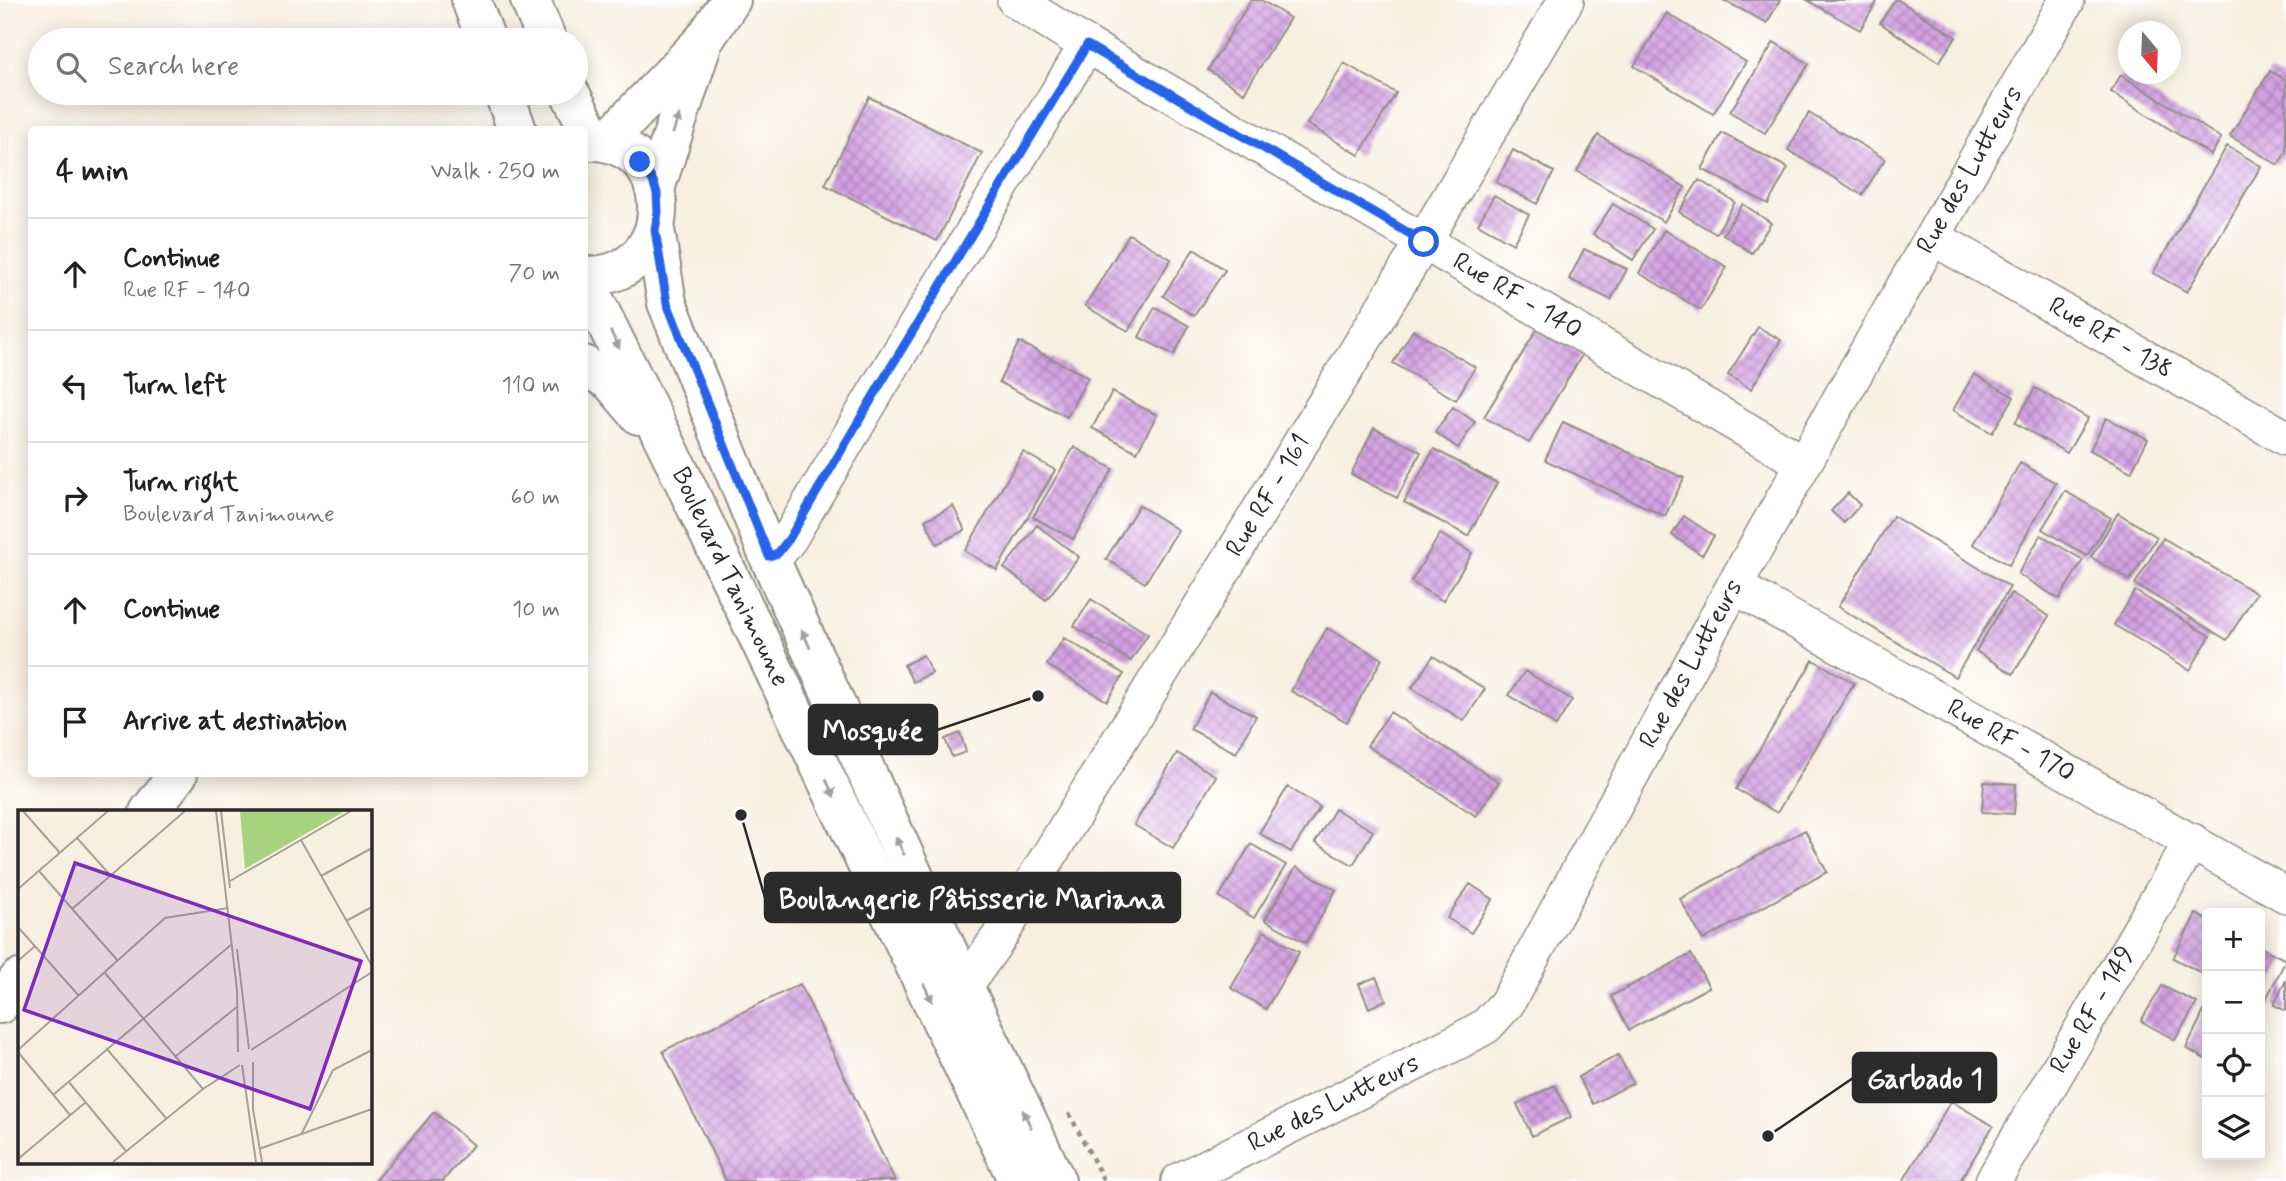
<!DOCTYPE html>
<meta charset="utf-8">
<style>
:root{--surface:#fff;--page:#f6f6f6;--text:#202124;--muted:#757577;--line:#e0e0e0}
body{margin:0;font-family:Mynerve,sans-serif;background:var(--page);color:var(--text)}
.controls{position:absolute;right:21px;bottom:21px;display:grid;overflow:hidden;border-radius:7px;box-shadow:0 4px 18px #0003}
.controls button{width:63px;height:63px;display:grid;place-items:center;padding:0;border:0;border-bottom:2px solid var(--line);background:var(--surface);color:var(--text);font:35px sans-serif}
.compass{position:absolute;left:2118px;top:21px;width:63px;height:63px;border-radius:50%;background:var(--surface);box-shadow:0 4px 18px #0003;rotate:161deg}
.stop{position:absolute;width:21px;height:21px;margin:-16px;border:5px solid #2563eb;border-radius:50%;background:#fff}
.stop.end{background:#2563eb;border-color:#fff;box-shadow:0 2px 7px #0008}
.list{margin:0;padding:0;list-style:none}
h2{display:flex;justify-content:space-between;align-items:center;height:91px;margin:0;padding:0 28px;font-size:30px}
h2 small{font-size:23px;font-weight:400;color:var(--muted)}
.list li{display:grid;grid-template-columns:46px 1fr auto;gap:21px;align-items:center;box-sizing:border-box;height:112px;padding:0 28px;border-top:2px solid var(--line)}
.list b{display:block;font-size:26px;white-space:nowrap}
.list p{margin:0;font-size:23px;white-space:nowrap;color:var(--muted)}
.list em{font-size:23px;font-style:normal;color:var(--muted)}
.icon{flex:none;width:38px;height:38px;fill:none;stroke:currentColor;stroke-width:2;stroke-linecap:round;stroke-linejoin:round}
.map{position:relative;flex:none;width:2286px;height:1181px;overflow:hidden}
.search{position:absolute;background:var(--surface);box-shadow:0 4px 18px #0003;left:28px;top:28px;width:560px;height:77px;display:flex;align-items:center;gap:18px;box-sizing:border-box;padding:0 24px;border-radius:38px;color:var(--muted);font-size:26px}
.panel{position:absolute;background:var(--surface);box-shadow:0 4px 18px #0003;left:28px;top:126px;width:560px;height:651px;border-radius:7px}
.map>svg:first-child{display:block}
</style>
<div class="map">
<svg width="2286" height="1181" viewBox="0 0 2286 1181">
<defs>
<pattern id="building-cross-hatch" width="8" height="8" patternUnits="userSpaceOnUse" patternTransform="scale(1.75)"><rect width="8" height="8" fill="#d4a1e3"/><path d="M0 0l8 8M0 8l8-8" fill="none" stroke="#ac83b8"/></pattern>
</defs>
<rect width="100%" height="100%" fill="#fff"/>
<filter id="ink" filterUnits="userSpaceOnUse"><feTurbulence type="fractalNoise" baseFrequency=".0143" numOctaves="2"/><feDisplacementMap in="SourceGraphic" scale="14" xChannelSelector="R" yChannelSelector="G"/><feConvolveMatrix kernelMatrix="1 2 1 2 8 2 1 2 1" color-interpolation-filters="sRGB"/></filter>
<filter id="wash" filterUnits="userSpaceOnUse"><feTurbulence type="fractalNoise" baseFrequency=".00686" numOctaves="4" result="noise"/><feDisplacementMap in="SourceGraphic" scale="28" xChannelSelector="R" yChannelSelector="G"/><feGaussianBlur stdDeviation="1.57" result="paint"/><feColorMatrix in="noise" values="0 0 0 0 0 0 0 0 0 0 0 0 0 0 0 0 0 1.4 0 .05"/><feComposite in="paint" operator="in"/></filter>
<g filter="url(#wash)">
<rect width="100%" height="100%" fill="#f7f0e0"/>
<g id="blocks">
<path fill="url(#building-cross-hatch)" d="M 1251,0 L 1261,0 L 1290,18 L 1244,93 L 1208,70 Z
M 1723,0 L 1780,0 L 1767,23 Z
M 1807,0 L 1878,0 L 1860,30 Z
M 1895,0 L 1898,0 L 1956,37 L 1939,62 L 1880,23 Z
M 1667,13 L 1746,62 L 1713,114 L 1634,66 Z
M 1774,42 L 1809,64 L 1765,133 L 1730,112 Z
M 1344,63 L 1396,93 L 1359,155 L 1307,124 Z
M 2270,71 L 2286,80 L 2286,152 L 2278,165 L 2230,136 Z
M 2121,75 L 2221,138 L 2211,155 L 2111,92 Z
M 869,97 L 982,153 L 937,241 L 825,185 Z
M 1809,113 L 1885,159 L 1862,195 L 1788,150 Z
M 1722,133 L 1788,168 L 1768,204 L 1702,169 Z
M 1598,135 L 1685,187 L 1664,222 L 1577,171 Z
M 2227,146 L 2261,166 L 2187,292 L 2153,273 Z
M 1513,150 L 1554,172 L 1537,204 L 1496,182 Z
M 1699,180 L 1735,202 L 1716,234 L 1679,212 Z
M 1494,195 L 1529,215 L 1513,244 L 1478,224 Z
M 1613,204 L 1653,229 L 1633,260 L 1593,234 Z
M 1743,204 L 1771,223 L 1752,253 L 1723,234 Z
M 1664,230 L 1727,267 L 1701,310 L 1639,273 Z
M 1129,234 L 1171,259 L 1128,331 L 1085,306 Z
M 1194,249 L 1225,270 L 1194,316 L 1163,296 Z
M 1584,249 L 1627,269 L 1611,300 L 1569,279 Z
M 1155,307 L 1189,326 L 1174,355 L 1139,337 Z
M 1758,327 L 1781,340 L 1751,389 L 1728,375 Z
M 1537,329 L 1582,355 L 1529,443 L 1484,417 Z
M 1413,330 L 1475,367 L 1456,400 L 1393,363 Z
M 1019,342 L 1088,377 L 1067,417 L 999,382 Z
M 1974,374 L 2014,397 L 1992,433 L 1953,410 Z
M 2035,388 L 2088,418 L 2067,453 L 2015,423 Z
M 1112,392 L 1157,415 L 1137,452 L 1092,428 Z
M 1453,407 L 1475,422 L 1458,448 L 1435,432 Z
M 2106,418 L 2148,439 L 2131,472 L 2090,450 Z
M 1563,422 L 1684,478 L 1665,516 L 1545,460 Z
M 1374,428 L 1421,452 L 1397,498 L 1351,474 Z
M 1074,447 L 1113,469 L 1073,539 L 1033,517 Z
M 1434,449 L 1497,483 L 1468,536 L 1404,502 Z
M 1023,452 L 1055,470 L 997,570 L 965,551 Z
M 2020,463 L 2056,483 L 2009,565 L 1973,544 Z
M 2065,491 L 2111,518 L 2087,556 L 2042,529 Z
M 1848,493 L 1860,505 L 1844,523 L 1831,511 Z
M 1139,505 L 1178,530 L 1145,583 L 1106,559 Z
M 953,506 L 965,530 L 937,544 L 925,520 Z
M 2118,513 L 2157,537 L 2130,580 L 2091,557 Z
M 1684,516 L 1714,536 L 1702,555 L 1672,535 Z
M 1893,516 L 2010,587 L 1955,677 L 1838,607 Z
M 1037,525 L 1079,557 L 1046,600 L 1004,568 Z
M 1440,534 L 1472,553 L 1443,601 L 1411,582 Z
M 2041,535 L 2083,560 L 2059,599 L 2018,574 Z
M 2163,538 L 2256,593 L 2227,640 L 2135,584 Z
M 2135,591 L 2210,636 L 2190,670 L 2114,625 Z
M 2011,593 L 2049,616 L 2013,674 L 1976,651 Z
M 1091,599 L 1148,634 L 1131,661 L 1074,626 Z
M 1327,628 L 1382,659 L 1347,722 L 1291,691 Z
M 1064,638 L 1124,674 L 1107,701 L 1047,665 Z
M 923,655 L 932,673 L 913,682 L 904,665 Z
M 1433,656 L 1485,689 L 1464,721 L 1412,688 Z
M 1813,660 L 1854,683 L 1777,813 L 1736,789 Z
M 1525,671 L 1572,700 L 1556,726 L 1509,695 Z
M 1210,692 L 1256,716 L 1236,753 L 1190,729 Z
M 1390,712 L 1499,782 L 1476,816 L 1367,746 Z
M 960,733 L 966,752 L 952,757 L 945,739 Z
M 1177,753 L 1216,776 L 1173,848 L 1134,825 Z
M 1984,782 L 2016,784 L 2014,814 L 1982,812 Z
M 1288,787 L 1320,807 L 1291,852 L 1259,833 Z
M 1335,809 L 1373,831 L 1353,865 L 1315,843 Z
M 1805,830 L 1827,872 L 1703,940 L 1680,899 Z
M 1251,844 L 1286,865 L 1254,918 L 1219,897 Z
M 1296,867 L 1336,890 L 1306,943 L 1265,920 Z
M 1470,884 L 1493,899 L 1471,933 L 1447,918 Z
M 2196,914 L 2207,920 L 2207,976 L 2173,958 Z
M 1264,931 L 1299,952 L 1266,1009 L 1231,988 Z
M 2260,947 L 2286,960 L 2263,1005 L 2260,1003 Z
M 1691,954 L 1709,987 L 1629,1030 L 1611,996 Z
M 1376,977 L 1386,1000 L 1369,1008 L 1359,984 Z
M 2286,980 L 2286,1011 L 2274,1005 Z
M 800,984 L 895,1181 L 726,1181 L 663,1051 Z
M 2162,986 L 2197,1003 L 2175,1040 L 2141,1021 Z
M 2205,1009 L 2207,1010 L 2207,1060 L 2186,1048 Z
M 1618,1055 L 1633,1083 L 1593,1104 L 1578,1077 Z
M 1555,1085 L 1571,1117 L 1532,1136 L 1517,1104 Z
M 1951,1101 L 1993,1126 L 1960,1181 L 1903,1181 Z
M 434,1112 L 473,1145 L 443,1181 L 375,1181 Z"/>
</g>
</g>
<g filter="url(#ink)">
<use href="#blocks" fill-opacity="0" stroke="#918e86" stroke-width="2"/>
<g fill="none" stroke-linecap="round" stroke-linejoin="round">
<defs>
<g id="minor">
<path id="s1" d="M 1015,0 L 1087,45 L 1803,463"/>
<path id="s2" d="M 1934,238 L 2286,438"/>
<path d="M 769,557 L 778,553 L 789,539 L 880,385 L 1087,45"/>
<path id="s3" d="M 1734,586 L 2286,895"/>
<path id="s4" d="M 964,987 L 1000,936 L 1424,241 L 1566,0"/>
<path id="s5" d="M 1179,1181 L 1461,1040 L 1486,1026 L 1507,1003 L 1734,586 L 2067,0"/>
<path id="s6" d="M 1993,1181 L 2192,841"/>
</g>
<g id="primary">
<path d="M 471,0 L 486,40"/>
<path d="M 530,0 L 547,40"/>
<path d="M 504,93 L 517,130"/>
<path d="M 570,93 L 595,141"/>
<path d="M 584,141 C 682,136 681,280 584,276"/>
<path d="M 606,142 L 704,40 L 731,0"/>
<path d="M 655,189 L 701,48"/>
<path d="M 655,230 L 667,303 L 769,557 L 964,987 L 1056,1181"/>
<path id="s7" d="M 584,279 L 669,450 L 1018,1181"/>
<path d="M 584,365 L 611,382 L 639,415"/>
<path d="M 149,812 L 178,774"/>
<path d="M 0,1004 L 19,979"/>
</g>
</defs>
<use href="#minor" stroke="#918e86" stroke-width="38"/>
<use href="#primary" stroke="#918e86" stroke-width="42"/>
<path stroke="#918e86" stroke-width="4.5" stroke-dasharray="5 5" stroke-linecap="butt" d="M 1069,1113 L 1104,1181"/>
<use href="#minor" stroke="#fff" stroke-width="35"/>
<use href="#primary" stroke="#fff" stroke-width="38"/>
</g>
<defs><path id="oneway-solid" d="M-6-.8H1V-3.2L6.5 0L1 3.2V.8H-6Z" transform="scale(1.75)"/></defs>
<g fill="#a0a0a0">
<use href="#oneway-solid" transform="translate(676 124) rotate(-72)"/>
<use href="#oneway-solid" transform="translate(615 340) rotate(63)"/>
<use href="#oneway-solid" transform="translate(806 639) rotate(-114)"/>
<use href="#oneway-solid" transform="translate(830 788) rotate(65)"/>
<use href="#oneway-solid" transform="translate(900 846) rotate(-115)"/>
<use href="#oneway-solid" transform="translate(928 993) rotate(65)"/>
<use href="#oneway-solid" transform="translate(1027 1119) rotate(-115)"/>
</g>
</g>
<g fill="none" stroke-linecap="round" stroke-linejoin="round" filter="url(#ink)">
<path stroke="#2563eb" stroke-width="9" d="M 640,162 L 653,181 L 657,193 L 658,212 L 655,230 L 667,303 L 769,556 L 778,553 L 789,539 L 880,385 L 1087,45 L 1424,242"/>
</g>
<g text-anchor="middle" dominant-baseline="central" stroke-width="5" stroke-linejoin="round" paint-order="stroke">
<g font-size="26" fill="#2b2b2b" stroke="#fff">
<text stroke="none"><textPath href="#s5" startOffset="1328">Rue des Lutteurs</textPath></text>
<text stroke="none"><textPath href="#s1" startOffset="583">Rue RF - 140</textPath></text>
<text stroke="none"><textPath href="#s2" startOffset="203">Rue RF - 138</textPath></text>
<text stroke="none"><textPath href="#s4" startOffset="578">Rue RF - 161</textPath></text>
<text stroke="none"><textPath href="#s7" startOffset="332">Boulevard Tanimoune</textPath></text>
<text stroke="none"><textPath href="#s5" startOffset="761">Rue des Lutteurs</textPath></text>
<text stroke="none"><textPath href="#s3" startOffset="317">Rue RF - 170</textPath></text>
<text stroke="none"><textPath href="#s6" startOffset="198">Rue RF - 149</textPath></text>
<text stroke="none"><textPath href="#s5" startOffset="173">Rue des Lutteurs</textPath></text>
</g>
</g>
<g transform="translate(18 810)">
<rect width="354" height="354" fill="#f7f0e0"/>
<path d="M 222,1 L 327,1 L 227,59 Z" fill="#a8d37e"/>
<path fill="none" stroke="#a5a198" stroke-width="2" d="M 5,1 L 42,43M 198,1 L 219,180 L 220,242M 203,1 L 212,78M 59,28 L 93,66M 283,30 L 354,156M 21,61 L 100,151M 303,66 L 354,38M 212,71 L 333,1M 0,79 L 90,1M 54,99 L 167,1M 328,111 L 354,97M 0,117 L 61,186M 219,139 L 231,239M 0,151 L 17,136M 87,163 L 185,279M 88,238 L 148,308M 0,240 L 147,108 L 210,98M 233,240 L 354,162M 0,242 L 52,305M 158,246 L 220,196M 235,252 L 235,299 L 244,352M 224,255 L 238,352M 50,271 L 108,341M 35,285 L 214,134M 283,325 L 315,260 L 354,240M 241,339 L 354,299M 0,349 L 68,292M 95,352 L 185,279 L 222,255"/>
<path fill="#7b2cbf" fill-opacity="0.15" stroke="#7b2cbf" stroke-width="3.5" d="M 57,53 L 343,151 L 292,299 L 6,200 Z"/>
<rect width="354" height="354" fill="none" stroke="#2b2b2b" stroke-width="3.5"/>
</g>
<path fill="none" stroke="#2b2b2b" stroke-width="2.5" d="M1038 696L937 730M741 815L765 898M1768 1136L1853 1078"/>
<g fill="#2b2b2b" stroke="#fff" stroke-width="2.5">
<circle cx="1038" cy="696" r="7"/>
<circle cx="741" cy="815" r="7"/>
<circle cx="1768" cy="1136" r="7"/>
</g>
<g fill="#2b2b2b" stroke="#2b2b2b" stroke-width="2.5">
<rect x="809" y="705" width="128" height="49" rx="7"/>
<rect x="765" y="873" width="415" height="49" rx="7"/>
<rect x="1853" y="1053" width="143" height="49" rx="7"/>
</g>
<g font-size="28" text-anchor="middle" font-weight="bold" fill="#fff">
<text x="873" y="740">Mosquée</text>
<text x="972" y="908">Boulangerie Pâtisserie Mariana</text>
<text x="1925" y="1088">Garbado 1</text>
</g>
</svg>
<div class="controls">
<button>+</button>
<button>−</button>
<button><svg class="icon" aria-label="locate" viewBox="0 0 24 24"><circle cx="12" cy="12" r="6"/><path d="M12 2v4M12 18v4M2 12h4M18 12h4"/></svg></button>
<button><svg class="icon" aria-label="layers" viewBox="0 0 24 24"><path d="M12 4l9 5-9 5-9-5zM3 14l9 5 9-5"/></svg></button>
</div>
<svg class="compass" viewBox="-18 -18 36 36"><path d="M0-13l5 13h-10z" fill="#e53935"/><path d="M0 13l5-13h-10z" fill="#757577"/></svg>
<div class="stop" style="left:1424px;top:242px"></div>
<div class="stop end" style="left:640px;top:162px"></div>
<div class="search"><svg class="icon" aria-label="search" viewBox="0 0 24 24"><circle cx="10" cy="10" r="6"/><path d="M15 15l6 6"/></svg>Search here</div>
<section class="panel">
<h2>4 min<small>Walk · 250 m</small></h2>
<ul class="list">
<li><svg class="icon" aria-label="ahead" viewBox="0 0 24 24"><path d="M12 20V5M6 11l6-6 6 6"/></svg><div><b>Continue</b><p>Rue RF - 140</p></div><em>70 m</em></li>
<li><svg class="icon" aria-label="left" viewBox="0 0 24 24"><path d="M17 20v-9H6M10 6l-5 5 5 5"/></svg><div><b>Turn left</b></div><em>110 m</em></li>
<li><svg class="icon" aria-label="right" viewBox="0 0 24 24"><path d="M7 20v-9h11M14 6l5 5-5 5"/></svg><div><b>Turn right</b><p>Boulevard Tanimoune</p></div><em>60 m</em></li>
<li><svg class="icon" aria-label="ahead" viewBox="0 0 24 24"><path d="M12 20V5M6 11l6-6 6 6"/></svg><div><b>Continue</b></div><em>10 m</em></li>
<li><svg class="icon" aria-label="arrive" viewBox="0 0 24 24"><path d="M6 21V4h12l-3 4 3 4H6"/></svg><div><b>Arrive at destination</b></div></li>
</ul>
</section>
</div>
